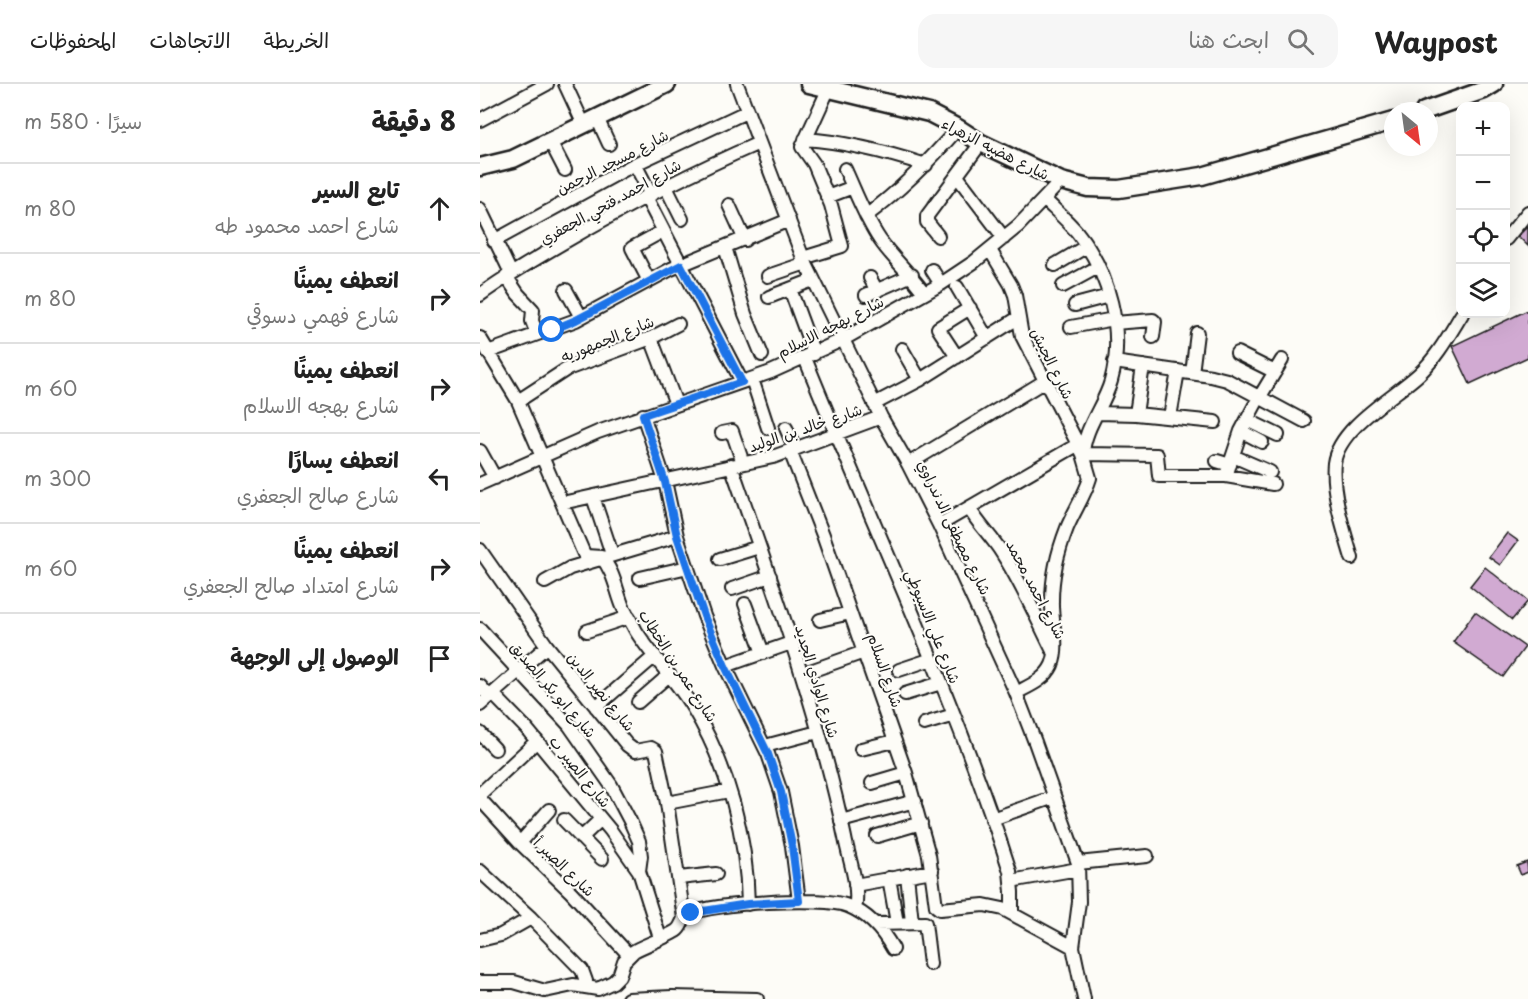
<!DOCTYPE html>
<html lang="ar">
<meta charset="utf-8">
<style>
:root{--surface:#fff;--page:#f6f6f6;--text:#222;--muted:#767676;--line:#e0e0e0}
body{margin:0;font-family:"Playpen Sans","Playpen Sans Arabic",sans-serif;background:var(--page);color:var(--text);direction:rtl}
.controls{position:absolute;right:18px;top:18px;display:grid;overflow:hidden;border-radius:12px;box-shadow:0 6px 24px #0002}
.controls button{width:54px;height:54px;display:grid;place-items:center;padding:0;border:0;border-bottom:2px solid var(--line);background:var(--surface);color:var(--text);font:30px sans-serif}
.compass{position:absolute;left:904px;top:18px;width:54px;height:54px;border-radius:50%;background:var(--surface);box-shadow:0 6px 24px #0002;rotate:151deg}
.stop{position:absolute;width:18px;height:18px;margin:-14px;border:4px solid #1a73e8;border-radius:50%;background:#fff}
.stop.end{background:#1a73e8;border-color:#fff;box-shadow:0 2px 6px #0008}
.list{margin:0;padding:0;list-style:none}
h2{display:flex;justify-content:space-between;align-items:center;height:78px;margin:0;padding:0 24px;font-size:26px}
h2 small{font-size:20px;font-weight:400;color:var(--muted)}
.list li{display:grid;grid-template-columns:39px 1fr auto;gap:18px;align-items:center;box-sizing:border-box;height:90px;padding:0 24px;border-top:2px solid var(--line)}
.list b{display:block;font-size:22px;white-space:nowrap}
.list p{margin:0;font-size:20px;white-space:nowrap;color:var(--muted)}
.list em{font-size:20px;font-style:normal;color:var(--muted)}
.icon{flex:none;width:33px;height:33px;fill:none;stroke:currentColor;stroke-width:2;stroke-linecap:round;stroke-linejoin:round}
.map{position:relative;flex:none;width:1048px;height:915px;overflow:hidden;direction:ltr}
header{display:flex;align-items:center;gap:36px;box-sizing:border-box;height:84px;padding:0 30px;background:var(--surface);border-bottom:2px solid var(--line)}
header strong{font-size:28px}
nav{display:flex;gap:33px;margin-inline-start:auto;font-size:21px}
.search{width:420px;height:54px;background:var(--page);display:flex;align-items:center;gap:15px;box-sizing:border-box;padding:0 21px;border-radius:18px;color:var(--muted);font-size:22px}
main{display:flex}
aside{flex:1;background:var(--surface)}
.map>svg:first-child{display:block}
</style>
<header>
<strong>Waypost</strong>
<div class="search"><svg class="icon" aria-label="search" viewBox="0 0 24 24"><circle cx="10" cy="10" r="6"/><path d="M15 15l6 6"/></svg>ابحث هنا</div>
<nav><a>الخريطة</a><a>الاتجاهات</a><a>المحفوظات</a></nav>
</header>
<main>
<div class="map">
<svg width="1048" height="915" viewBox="0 0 1048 915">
<rect width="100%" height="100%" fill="#fdfcf7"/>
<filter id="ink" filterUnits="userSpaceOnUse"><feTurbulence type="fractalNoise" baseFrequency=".0167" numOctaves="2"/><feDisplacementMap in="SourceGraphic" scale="12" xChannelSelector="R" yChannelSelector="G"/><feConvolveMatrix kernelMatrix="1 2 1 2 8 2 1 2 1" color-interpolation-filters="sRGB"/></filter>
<g filter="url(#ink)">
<path fill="#d1aad2" stroke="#1c1c1c" stroke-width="1.5" d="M 1048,142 L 1048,162 L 1038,152 Z
M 1048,226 L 1048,273 L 990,300 L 972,262 Z
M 1027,449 L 1038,457 L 1020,481 L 1009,473 Z
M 1005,483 L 1048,517 L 1032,536 L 990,502 Z
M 995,528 L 1045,563 L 1023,593 L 973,558 Z
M 1047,778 L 1048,788 L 1041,791 L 1037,782 Z"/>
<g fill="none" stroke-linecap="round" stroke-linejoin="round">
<defs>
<path id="street" d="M 85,0 L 104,41
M 257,0 L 323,174 L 401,333 L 428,380 L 459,441 L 536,609 L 555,658 L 598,779 L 599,818 L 593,863 L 604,915
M 117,34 L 129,60
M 0,36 L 67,0
M 325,55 C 367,58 406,68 446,81
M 70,57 L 85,86
M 155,80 L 171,111
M 365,85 C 376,109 385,134 400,156 C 413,175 431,190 444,209
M 477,92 L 524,154
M 186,103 L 202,135
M 166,113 L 262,298
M 347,113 L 373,103
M 564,115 C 575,126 587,136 597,148 C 629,188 645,247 631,297 C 624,322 604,344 603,370
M 249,121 L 265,156
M 0,125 L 31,189
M 386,132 C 422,105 449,78 478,44
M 458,152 L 447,138 L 447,132 L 501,59
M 1026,155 L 1048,128
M 14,157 L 155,80 L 266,28
M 245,163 L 265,230 L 282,271
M 510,166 L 531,201 L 535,211 L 542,252 L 603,370 L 610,394 C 605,411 594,427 587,444 C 578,467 572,492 572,517 C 571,537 580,562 572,581 C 565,596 549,602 536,609
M 323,174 L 362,162 L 351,121 L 334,80 L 322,63 L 348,6 L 347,0
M 575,181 L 607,162
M 452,186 L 461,200
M 26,192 L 38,210 L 53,226 L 52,237 L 57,250
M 288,192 L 326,179
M 390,194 L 397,207
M 169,197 L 152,164 L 183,147
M 583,202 L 618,183
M 477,203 L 507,254
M 310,205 L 334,270
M 86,206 L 101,233
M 0,211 C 27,191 57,174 86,157 C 148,121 212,88 279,59
M 386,211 L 432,191
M 289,213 L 333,196
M 595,221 L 629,212
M 634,239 L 673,236 L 675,238 L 673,253
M 591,243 L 634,235
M 0,254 L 38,317 L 104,470 L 106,472 L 121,473 C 134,487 136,506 143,523 C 147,531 152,539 156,547 C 173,574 197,597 213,624 C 248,682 267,753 268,820
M 171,254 L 196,320
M 422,265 L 440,296
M 8,268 L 96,236 L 191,185 L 309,136
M 757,269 L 795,288
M 477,273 L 458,244 L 490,224
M 325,274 C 394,445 474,611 530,787 L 532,808 L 532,829
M 634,278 L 731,292 L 747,296 L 824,337
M 712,289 L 717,249
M 272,295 L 288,344
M 38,317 L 87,285 L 171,254 L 198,240
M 394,320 L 440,296 L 538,234
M 618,329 L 656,330 L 735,338
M 656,330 L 663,282
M 163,331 L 185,397 L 197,452 L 224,532 L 245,582 L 288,670 L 301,708 L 312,762 L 319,817
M 690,333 L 698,287
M 767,336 L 798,351
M 306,344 L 315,365
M 761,347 L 782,358
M 242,349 L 252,347 L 263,379
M 0,367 L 15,394
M 310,367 L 343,451 L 426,689 L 449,771 L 456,822 L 460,825 L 504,821 L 523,825 L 593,863
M 603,370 L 677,371 L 679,392 L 746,392 L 793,400
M 753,372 L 790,388
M 737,377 L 750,381
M 428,380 L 565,297
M 251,381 C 294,504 338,626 365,754 C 369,776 380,803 375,825
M 746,392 L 761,347 L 776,319 L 802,276
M 0,400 L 118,348 L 291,288 L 362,256 L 461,200 L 494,178 L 538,142 L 581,97
M 113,413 L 132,470
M 82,419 L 293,373 L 401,333
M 489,424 C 498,440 512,453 522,469 C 542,500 556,533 572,565
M 459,441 L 597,361
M 0,466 L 67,562 L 147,661 L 155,667 L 171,664 L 176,667 L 187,719 L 204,834
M 872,474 C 864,447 851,407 854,379 C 859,343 914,313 939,290 C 957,273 969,251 982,230
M 240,475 L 279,463
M 160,494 L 208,483
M 65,498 L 90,484 L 197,452
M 252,505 L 290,492
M 265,520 L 283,569
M 340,536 L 370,529
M 0,545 L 89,641 L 131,701 L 150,737 L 159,757 L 161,772 L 159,787 L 180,854
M 107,547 L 149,533
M 245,582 L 311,559
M 419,586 L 452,575
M 322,590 L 384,568
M 0,602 L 10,613
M 13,610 L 46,644 L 131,747 L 159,787
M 425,610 L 461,599
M 158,618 L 189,591
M 0,621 L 67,562
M 116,623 L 175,572
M 444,640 L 474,631
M 0,649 L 15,665
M 285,662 L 338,648
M 381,665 L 415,657
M 392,699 L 426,689
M 0,710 L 57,657
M 0,715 L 40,759 L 91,808 L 149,871
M 187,719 L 249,707
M 512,735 L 574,713
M 84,736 L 122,775
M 361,737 L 435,717
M 397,752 L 441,739
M 101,754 L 121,735
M 40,759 L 69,726
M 598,779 L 667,772
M 0,787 L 51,834 L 102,886 L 106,897 L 105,903
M 427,791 L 432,838
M 199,794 L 236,790
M 409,794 L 417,839
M 531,797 L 598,785
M 375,801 L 452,787
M 395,840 L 445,839 L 450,880
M 0,856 L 21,851 L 51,834
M 0,898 L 34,898 L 65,907 L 93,901 L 118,905 L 133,898 L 139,892 L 144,877 L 154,867 C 167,860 183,855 196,847 C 203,843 201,834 209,830 C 233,819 344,812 368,822 C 388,830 403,847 413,865
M 148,915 L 192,913 L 277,915"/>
<path id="secondary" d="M 329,0 L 449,29 L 478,44 L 501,59 L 581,97 L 608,104 L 639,105 L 722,92 L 913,37
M 944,27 L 1004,6 L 1014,0
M 0,83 L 33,75 L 187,0"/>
</defs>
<use href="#street" stroke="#1c1c1c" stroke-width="16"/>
<use href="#secondary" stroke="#1c1c1c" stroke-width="21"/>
<use href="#street" stroke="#fdfcf7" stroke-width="12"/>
<use href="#secondary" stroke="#fdfcf7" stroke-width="16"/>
</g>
</g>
<g fill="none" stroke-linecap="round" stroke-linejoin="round" filter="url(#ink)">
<path stroke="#1a73e8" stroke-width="8" d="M 72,246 L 96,236 L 201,181 L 262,298 L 163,331 L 185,398 L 197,452 L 224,532 L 245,582 L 288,670 L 301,708 L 312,762 L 319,817 L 268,820 L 211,829"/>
</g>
<g text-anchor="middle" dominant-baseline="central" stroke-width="4.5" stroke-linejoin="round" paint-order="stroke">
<g font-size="15" fill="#1c1c1c" stroke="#fdfcf7">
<text transform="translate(516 64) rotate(27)">شارع هضبه الزهراء</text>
<text transform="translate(132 77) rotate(-27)">شارع مسجد الرحمن</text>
<text transform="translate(130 117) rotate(-29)">شارع احمد فتحي الجعفري</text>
<text transform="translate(350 242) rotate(-27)">شارع بهجه الاسلام</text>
<text transform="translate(127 254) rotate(-22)">شارع الجمهوريه</text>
<text transform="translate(573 279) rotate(64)">شارع الجيش</text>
<text transform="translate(325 343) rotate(-19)">شارع خالد بن الوليد</text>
<text transform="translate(475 443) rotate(64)">شارع مصطفى الدندراوي</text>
<text transform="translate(557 505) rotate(62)">شارع احمد محمد</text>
<text transform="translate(454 542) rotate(68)">شارع علي الاسيوطي</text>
<text transform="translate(199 581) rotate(57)">شارع عمر بن الخطاب</text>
<text transform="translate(406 586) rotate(71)">شارع السلام</text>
<text transform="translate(338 597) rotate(73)">شارع الوادي الجديد</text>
<text transform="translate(74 605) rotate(49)">شارع ابو بكر الصديق</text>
<text transform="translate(122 607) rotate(51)">شارع نصر الدين</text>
<text transform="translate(101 687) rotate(51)">شارع الصبر ب</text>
<text transform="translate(85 782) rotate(44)">شارع الصبر أ</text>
</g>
</g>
</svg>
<div class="controls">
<button>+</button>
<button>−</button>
<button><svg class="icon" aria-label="locate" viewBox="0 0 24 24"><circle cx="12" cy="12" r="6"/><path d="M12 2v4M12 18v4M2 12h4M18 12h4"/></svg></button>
<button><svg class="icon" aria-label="layers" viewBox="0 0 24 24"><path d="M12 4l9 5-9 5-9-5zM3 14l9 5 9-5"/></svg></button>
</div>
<svg class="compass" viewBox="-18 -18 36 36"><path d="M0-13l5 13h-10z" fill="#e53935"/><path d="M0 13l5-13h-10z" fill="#767676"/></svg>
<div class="stop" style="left:72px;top:246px"></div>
<div class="stop end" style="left:211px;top:829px"></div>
</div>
<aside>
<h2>8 دقيقة<small>سيرًا · 580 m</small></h2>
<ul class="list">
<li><svg class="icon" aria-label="ahead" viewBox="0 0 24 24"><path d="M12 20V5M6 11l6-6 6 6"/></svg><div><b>تابع السير</b><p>شارع احمد محمود طه</p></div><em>80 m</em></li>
<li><svg class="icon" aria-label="right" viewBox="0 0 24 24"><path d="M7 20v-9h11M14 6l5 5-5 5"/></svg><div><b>انعطف يمينًا</b><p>شارع فهمي دسوقي</p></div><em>80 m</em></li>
<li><svg class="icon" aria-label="right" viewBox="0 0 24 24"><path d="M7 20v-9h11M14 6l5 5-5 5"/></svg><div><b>انعطف يمينًا</b><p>شارع بهجه الاسلام</p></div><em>60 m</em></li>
<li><svg class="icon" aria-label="left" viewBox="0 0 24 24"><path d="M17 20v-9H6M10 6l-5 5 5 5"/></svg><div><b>انعطف يسارًا</b><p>شارع صالح الجعفري</p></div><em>300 m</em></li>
<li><svg class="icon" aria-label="right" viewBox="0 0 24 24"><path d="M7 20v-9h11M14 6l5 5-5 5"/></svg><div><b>انعطف يمينًا</b><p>شارع امتداد صالح الجعفري</p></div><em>60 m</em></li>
<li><svg class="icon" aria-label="arrive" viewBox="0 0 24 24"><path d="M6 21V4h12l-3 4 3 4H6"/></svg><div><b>الوصول إلى الوجهة</b></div></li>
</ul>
</aside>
</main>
